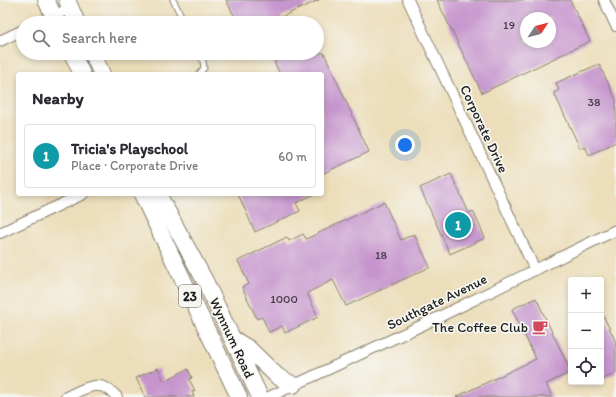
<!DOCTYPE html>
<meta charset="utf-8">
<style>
:root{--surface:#fff;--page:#f2f2f3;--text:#2b2b33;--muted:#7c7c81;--line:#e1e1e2;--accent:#d1495b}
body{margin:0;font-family:Itim,sans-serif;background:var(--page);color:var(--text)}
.controls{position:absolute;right:12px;bottom:12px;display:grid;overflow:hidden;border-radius:4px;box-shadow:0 2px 6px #0003}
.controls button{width:36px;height:36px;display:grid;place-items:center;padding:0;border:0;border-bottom:1px solid var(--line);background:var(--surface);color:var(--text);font:20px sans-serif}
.compass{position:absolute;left:520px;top:12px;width:36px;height:36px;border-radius:50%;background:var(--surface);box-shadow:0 2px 6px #0003;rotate:55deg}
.you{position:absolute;left:405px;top:145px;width:14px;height:14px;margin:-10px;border:3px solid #fff;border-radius:50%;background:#1a73e8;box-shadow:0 0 0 6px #1a73e833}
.badge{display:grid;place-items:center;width:26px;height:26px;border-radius:50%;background:var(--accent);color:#fff;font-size:13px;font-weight:700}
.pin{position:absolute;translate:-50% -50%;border:2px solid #fff;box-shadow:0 1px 4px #0006}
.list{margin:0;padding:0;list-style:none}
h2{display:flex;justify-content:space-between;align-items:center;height:52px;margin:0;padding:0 16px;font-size:17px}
h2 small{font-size:13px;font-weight:400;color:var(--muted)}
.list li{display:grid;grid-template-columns:26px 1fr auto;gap:12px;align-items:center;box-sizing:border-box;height:64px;margin:0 8px 8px;padding:0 8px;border:1px solid var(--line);border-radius:4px}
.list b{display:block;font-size:15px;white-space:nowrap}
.list p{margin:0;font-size:13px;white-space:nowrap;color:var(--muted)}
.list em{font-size:13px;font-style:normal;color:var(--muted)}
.icon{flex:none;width:22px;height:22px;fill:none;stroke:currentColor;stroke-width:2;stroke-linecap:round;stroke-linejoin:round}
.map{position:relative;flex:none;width:616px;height:397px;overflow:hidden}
.search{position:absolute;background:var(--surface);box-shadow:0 2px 6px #0003;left:16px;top:16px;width:308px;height:44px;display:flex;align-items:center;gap:10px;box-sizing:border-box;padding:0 14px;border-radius:22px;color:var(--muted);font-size:15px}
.panel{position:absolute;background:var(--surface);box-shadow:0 2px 6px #0003;left:16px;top:72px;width:308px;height:124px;border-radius:4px}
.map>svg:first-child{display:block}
</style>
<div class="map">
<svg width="616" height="397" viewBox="0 0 616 397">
<rect width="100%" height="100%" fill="#f6f6f2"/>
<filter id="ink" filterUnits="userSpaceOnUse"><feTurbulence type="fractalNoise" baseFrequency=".025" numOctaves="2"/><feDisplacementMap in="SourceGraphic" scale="8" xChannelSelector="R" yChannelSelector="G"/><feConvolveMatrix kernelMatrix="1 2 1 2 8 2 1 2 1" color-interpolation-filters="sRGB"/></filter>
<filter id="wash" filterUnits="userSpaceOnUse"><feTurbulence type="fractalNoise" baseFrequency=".012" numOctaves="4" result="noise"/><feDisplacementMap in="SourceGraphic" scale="16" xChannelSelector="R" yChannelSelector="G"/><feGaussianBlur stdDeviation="0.9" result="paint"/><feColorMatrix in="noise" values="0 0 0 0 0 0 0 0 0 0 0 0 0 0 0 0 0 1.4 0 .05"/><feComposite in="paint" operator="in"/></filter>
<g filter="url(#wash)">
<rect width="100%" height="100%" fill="#ecdeba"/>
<g id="blocks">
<path fill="#c695cd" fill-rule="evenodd" d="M 226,0 L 319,0 L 281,17 L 284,23 L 238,23 Z
M 437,0 L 570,0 L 590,41 L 482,93 ZM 526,18 L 550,18 L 550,42 L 526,42 Z
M 293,53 L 324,53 L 369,152 L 322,174 L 322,74 L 280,74 L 274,62 Z
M 599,64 L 616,100 L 616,142 L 589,155 L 585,146 L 580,148 L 554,93 L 559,90 L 556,83 Z
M 451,174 L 469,213 L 473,211 L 485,238 L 450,254 L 420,188 Z
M 238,194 L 315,194 L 296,203 L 300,211 L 255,232 Z
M 384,202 L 401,240 L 414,234 L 430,267 L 346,306 L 333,280 L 307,293 L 318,317 L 285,333 L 282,326 L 269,332 L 262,317 L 257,319 L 242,287 L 249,284 L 238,261 L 287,237 L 289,241 L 303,234 L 306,239 Z
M 536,298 L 571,372 L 546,384 L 552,397 L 456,397 L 536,359 L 512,309 Z
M 601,311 L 616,342 L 616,373 L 601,380 Z
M 158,368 L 164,381 L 188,369 L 192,378 L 189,379 L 195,391 L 192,392 L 194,397 L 145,397 L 136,378 Z"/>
</g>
</g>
<g filter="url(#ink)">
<use href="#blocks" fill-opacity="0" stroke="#847d6b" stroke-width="1"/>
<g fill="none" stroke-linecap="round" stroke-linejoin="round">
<defs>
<path id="lane" d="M 173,0 L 185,23
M 199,53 L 203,61 L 204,68 L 199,74"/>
<path id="street" d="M 408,0 L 535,270
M 604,0 L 616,26
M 39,23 L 70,8
M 0,41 L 23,30
M 0,233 L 83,194
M 66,397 C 86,388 100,377 117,397
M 269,397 L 431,321 L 616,230"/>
<path id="primary" d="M 46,0 L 57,23
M 67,0 L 77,23
M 72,53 L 82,74
M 92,53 L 102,74
M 142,194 L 239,397
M 158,194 L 205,281 L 260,397
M 233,339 L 248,348 L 277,376 L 293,385"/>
</defs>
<use href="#lane" stroke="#847d6b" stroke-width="7"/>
<use href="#street" stroke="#847d6b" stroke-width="12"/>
<use href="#primary" stroke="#847d6b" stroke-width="18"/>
<use href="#lane" stroke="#fff" stroke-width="5"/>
<use href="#street" stroke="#fff" stroke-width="10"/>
<use href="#primary" stroke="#fff" stroke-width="16"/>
</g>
</g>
<defs>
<symbol id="cafe-bare" viewBox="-9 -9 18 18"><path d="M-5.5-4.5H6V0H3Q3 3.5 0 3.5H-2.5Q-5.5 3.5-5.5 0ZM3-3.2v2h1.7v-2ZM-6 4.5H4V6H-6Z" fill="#d1495b" stroke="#f6f6f2" stroke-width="2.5" paint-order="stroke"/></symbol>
</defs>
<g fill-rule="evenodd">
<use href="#cafe-bare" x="529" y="316" width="22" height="22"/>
</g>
<g text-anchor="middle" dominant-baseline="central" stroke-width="3.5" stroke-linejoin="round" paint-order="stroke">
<g font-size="12" fill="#463a48">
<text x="509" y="25">19</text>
<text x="594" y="102">38</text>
<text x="381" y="255">18</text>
<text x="284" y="299">1000</text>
</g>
<rect fill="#f6f6f2" stroke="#5d5d5c" stroke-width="1" x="179" y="285" width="22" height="22" rx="3"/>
<g font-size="13" font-weight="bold" fill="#1c1c1c">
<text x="190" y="296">23</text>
</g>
<g font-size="14" fill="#1c1c1c" stroke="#f6f6f2">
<text transform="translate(484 129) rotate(65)">Corporate Drive</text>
<text transform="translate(437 302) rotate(-26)">Southgate Avenue</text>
<text transform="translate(232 338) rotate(65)">Wynnum Road</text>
</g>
<g font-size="14" fill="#1c1c1c" stroke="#f6f6f2" text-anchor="end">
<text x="528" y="327">The Coffee Club</text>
</g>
</g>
</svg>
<div class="controls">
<button>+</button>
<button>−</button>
<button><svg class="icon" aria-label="locate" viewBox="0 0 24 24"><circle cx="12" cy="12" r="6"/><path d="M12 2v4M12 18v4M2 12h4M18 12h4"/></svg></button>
</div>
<svg class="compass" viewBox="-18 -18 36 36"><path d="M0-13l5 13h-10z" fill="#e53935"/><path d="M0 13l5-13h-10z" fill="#7c7c81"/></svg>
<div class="you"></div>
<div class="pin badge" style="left:458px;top:225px;background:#0f9aa8">1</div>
<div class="search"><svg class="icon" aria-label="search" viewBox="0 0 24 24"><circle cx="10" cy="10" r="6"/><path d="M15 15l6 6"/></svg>Search here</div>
<section class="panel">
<h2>Nearby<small></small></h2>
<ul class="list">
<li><span class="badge" style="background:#0f9aa8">1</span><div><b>Tricia's Playschool</b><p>Place · Corporate Drive</p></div><em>60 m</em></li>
</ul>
</section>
</div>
